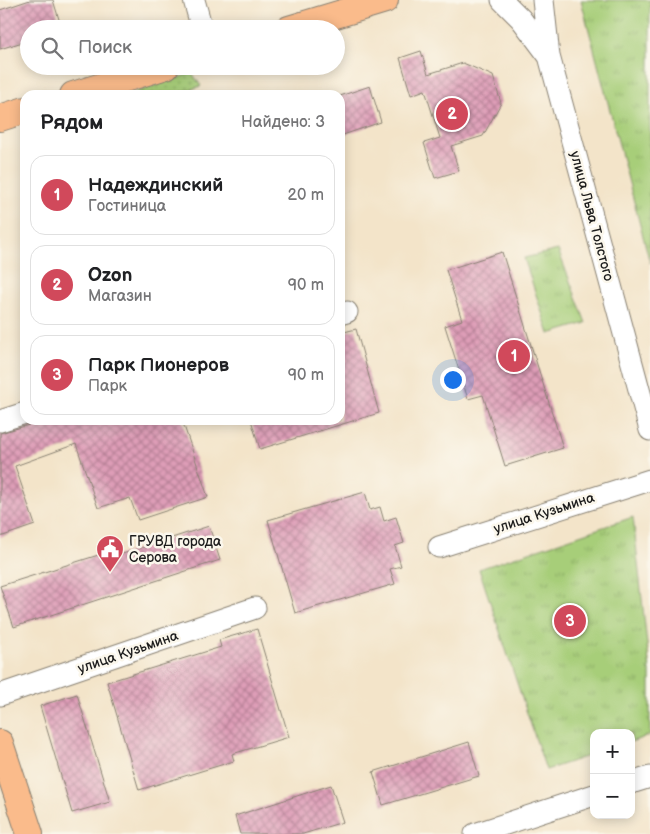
<!DOCTYPE html>
<html lang="ru">
<meta charset="utf-8">
<style>
:root{--surface:#fff;--page:#f2f2f2;--text:#202124;--muted:#757577;--line:#e0e0e0;--accent:#d1495b}
body{margin:0;font-family:"Balsamiq Sans",sans-serif;background:var(--page);color:var(--text)}
.controls{position:absolute;right:15px;bottom:15px;display:grid;overflow:hidden;border-radius:10px;box-shadow:0 2px 12px #0003}
.controls button{width:45px;height:45px;display:grid;place-items:center;padding:0;border:0;border-bottom:1px solid var(--line);background:var(--surface);color:var(--text);font:25px sans-serif}
.you{position:absolute;left:452px;top:379px;width:18px;height:18px;margin:-12px;border:4px solid #fff;border-radius:50%;background:#1a73e8;box-shadow:0 0 0 8px #1a73e833}
.badge{display:grid;place-items:center;width:32px;height:32px;border-radius:50%;background:var(--accent);color:#fff;font-size:16px;font-weight:700}
.pin{position:absolute;translate:-50% -50%;border:2px solid #fff;box-shadow:0 1px 5px #0006}
.list{margin:0;padding:0;list-style:none}
h2{display:flex;justify-content:space-between;align-items:center;height:65px;margin:0;padding:0 20px;font-size:21px}
h2 small{font-size:16px;font-weight:400;color:var(--muted)}
.list li{display:grid;grid-template-columns:32px 1fr auto;gap:15px;align-items:center;box-sizing:border-box;height:80px;margin:0 10px 10px;padding:0 10px;border:1px solid var(--line);border-radius:15px}
.list b{display:block;font-size:19px;white-space:nowrap}
.list p{margin:0;font-size:16px;white-space:nowrap;color:var(--muted)}
.list em{font-size:16px;font-style:normal;color:var(--muted)}
.icon{flex:none;width:28px;height:28px;fill:none;stroke:currentColor;stroke-width:2;stroke-linecap:round;stroke-linejoin:round}
.map{position:relative;flex:none;width:650px;height:834px;overflow:hidden}
.search{position:absolute;background:var(--surface);box-shadow:0 2px 12px #0003;left:20px;top:20px;width:325px;height:55px;display:flex;align-items:center;gap:12px;box-sizing:border-box;padding:0 18px;border-radius:28px;color:var(--muted);font-size:19px}
.panel{position:absolute;background:var(--surface);box-shadow:0 2px 12px #0003;left:20px;top:90px;width:325px;height:335px;border-radius:15px}
.map>svg:first-child{display:block}
</style>
<div class="map">
<svg width="650" height="834" viewBox="0 0 650 834">
<defs>
<pattern id="grass-dots" width="8" height="8" patternUnits="userSpaceOnUse" patternTransform="scale(1.25)"><rect width="8" height="8" fill="#a7ce79"/><path d="M2 2h.1M6 6h.1" fill="none" stroke="#8fb068" stroke-width="1.8" stroke-linecap="round"/></pattern>
<pattern id="park-tufts" width="24" height="20" patternUnits="userSpaceOnUse" patternTransform="scale(1.25)"><rect width="24" height="20" fill="#a7ce79"/><path d="M3 7l-1-3M5 7V3M7 7l1-3M15 17l-1-3M17 17v-4M19 17l1-3" fill="none" stroke="#8fb068"/></pattern>
<pattern id="building-cross-hatch" width="8" height="8" patternUnits="userSpaceOnUse" patternTransform="scale(1.25)"><rect width="8" height="8" fill="#de9db7"/><path d="M0 0l8 8M0 8l8-8" fill="none" stroke="#b37f94"/></pattern>
</defs>
<rect width="100%" height="100%" fill="#fbf7ec"/>
<filter id="ink" filterUnits="userSpaceOnUse"><feTurbulence type="fractalNoise" baseFrequency=".02" numOctaves="2"/><feDisplacementMap in="SourceGraphic" scale="10" xChannelSelector="R" yChannelSelector="G"/><feConvolveMatrix kernelMatrix="1 2 1 2 8 2 1 2 1" color-interpolation-filters="sRGB"/></filter>
<filter id="wash" filterUnits="userSpaceOnUse"><feTurbulence type="fractalNoise" baseFrequency=".0096" numOctaves="4" result="noise"/><feDisplacementMap in="SourceGraphic" scale="20" xChannelSelector="R" yChannelSelector="G"/><feGaussianBlur stdDeviation="1.12" result="paint"/><feColorMatrix in="noise" values="0 0 0 0 0 0 0 0 0 0 0 0 0 0 0 0 0 1.4 0 .05"/><feComposite in="paint" operator="in"/></filter>
<g filter="url(#wash)">
<rect width="100%" height="100%" fill="#f3e4c9"/>
<path fill="url(#grass-dots)" stroke="#62754a" d="M 192,73 L 201,86 L 173,95 L 127,95 Z"/>
<path fill="url(#park-tufts)" stroke="#62754a" d="M 581,0 L 650,0 L 650,263 Z
M 558,250 L 586,323 L 549,334 L 524,258 Z
M 633,517 L 650,672 L 650,735 L 631,742 L 631,733 L 594,733 L 594,754 L 546,770 L 479,569 Z"/>
<g id="blocks">
<path fill="url(#building-cross-hatch)" d="M 30,0 L 53,0 L 62,29 L 29,29 L 29,40 L 0,49 L 0,10 Z
M 421,51 L 428,74 L 463,63 L 493,76 L 501,103 L 483,136 L 451,146 L 459,171 L 435,178 L 424,143 L 440,138 L 425,90 L 411,95 L 400,58 Z
M 370,86 L 381,122 L 340,136 L 340,96 Z
M 502,252 L 563,448 L 505,466 L 483,395 L 468,399 L 445,326 L 462,320 L 446,270 Z
M 356,329 L 379,413 L 260,449 L 251,420 L 340,420 L 340,333 Z
M 35,420 L 182,420 L 208,497 L 138,520 L 130,498 L 98,508 L 76,444 L 15,466 L 35,525 L 0,537 L 0,433 L 29,425 Z
M 365,492 L 370,510 L 380,507 L 384,521 L 396,517 L 404,543 L 395,546 L 401,566 L 390,569 L 395,584 L 295,613 L 268,520 Z
M 209,526 L 220,560 L 14,627 L 0,586 L 108,552 L 110,558 Z
M 257,629 L 289,737 L 232,754 L 234,761 L 139,790 L 107,682 L 221,647 L 219,640 Z
M 77,694 L 110,802 L 72,813 L 40,706 Z
M 469,742 L 479,776 L 383,805 L 373,772 Z
M 331,785 L 343,822 L 303,834 L 240,834 L 235,816 Z"/>
</g>
</g>
<g filter="url(#ink)">
<use href="#blocks" fill-opacity="0" stroke="#888072" stroke-width="1"/>
<g fill="none" stroke-linecap="round" stroke-linejoin="round">
<defs>
<path id="minor" d="M 194,0 L 202,29
M 502,0 L 521,19 L 548,55
M 543,0 L 549,56 L 650,430
M 340,314 L 347,312
M 0,421 L 25,413
M 439,547 L 650,480
M 0,695 L 255,608
M 631,783 L 650,777
M 475,834 L 594,795"/>
<path id="major" d="M 289,29 L 385,0
M 73,95 L 166,66
M 0,118 L 25,110
M 0,743 L 30,834"/>
</defs>
<use href="#minor" stroke="#888072" stroke-width="23"/>
<use href="#major" stroke="#888072" stroke-width="28"/>
<use href="#minor" stroke="#fff" stroke-width="21"/>
<use href="#major" stroke="#fabb8b" stroke-width="26"/>
</g>
</g>
<defs>
<symbol id="civic-pin" viewBox="-11 -11 22 30"><path d="M0 17L-7.5 6A9.5 9.5 0 1 1 7.5 6Z" fill="#d1495b" stroke="#fbf7ec"/><path d="M-.6-6.5H3V-4.5H.6V-3L4-1V1h2V6H-6V1h2V-1L-.6-3ZM-1.2 2.5V6h2.4V2.5Z" fill="#fff"/></symbol>
</defs>
<g fill-rule="evenodd">
<use href="#civic-pin" x="94" y="533" width="32" height="43"/>
</g>
<g text-anchor="middle" dominant-baseline="central" stroke-width="5" stroke-linejoin="round" paint-order="stroke">
<g font-size="14" fill="#1c1c1c" stroke="#fbf7ec">
<text transform="translate(592 216) rotate(75)">улица Льва Толстого</text>
<text transform="translate(544 513) rotate(-18)">улица Кузьмина</text>
<text transform="translate(128 652) rotate(-19)">улица Кузьмина</text>
</g>
<g font-size="14" fill="#1c1c1c" stroke="#fbf7ec" text-anchor="start">
<text x="129" y="541">ГРУВД города<tspan x="129" dy="16">Серова</tspan></text>
</g>
</g>
</svg>
<div class="controls">
<button>+</button>
<button>−</button>
</div>
<div class="you"></div>
<div class="pin badge" style="left:514px;top:356px">1</div>
<div class="pin badge" style="left:452px;top:114px">2</div>
<div class="pin badge" style="left:570px;top:621px">3</div>
<div class="search"><svg class="icon" aria-label="search" viewBox="0 0 24 24"><circle cx="10" cy="10" r="6"/><path d="M15 15l6 6"/></svg>Поиск</div>
<section class="panel">
<h2>Рядом<small>Найдено: 3</small></h2>
<ul class="list">
<li><span class="badge">1</span><div><b>Надеждинский</b><p>Гостиница</p></div><em>20 m</em></li>
<li><span class="badge">2</span><div><b>Ozon</b><p>Магазин</p></div><em>90 m</em></li>
<li><span class="badge">3</span><div><b>Парк Пионеров</b><p>Парк</p></div><em>90 m</em></li>
</ul>
</section>
</div>
